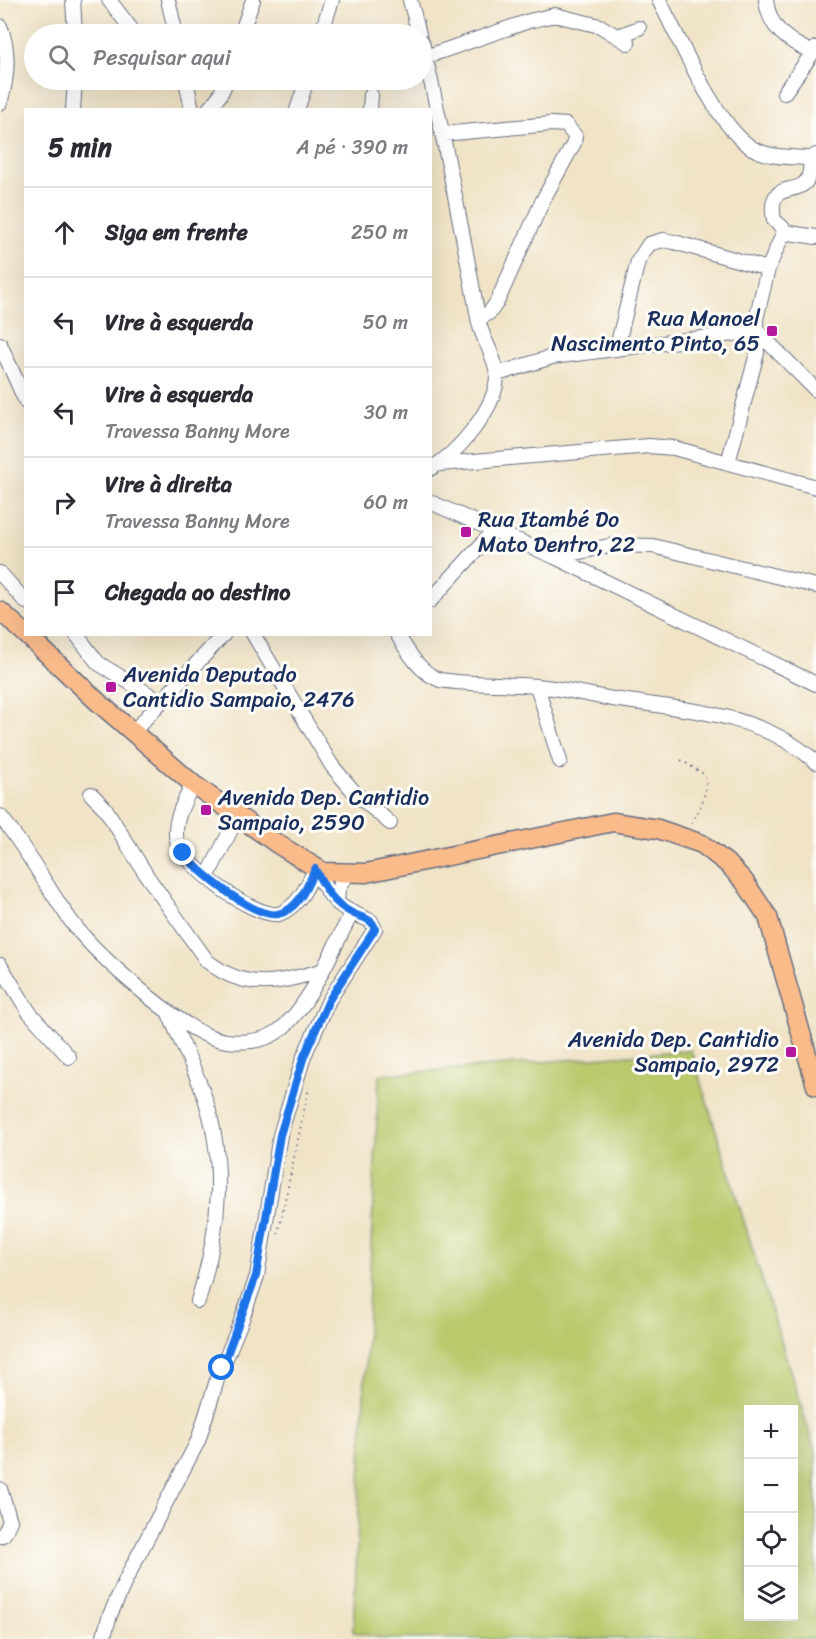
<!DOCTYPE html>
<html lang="pt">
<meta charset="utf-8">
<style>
:root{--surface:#fff;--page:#f7f7f7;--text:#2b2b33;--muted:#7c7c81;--line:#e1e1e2}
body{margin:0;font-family:Sriracha,sans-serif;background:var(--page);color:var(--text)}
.controls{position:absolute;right:18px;bottom:18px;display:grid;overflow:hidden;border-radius:0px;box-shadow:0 6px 24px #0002}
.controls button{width:54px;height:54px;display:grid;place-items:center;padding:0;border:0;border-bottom:2px solid var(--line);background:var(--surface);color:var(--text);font:30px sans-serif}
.stop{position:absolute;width:18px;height:18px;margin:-14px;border:4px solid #1a73e8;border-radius:50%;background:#fff}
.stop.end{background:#1a73e8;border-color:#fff;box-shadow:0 2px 6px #0008}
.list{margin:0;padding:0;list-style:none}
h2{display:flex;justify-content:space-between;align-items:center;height:78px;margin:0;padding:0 24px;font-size:26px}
h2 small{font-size:20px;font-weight:400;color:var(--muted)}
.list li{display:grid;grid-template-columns:39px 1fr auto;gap:18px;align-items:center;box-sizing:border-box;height:90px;padding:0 24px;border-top:2px solid var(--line)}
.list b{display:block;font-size:22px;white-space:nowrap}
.list p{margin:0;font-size:20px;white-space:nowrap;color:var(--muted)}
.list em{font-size:20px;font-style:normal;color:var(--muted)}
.icon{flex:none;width:33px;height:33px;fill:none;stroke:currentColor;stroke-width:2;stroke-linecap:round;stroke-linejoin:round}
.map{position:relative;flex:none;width:816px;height:1639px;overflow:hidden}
.search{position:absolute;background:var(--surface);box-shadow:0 6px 24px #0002;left:24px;top:24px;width:408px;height:66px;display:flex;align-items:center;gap:15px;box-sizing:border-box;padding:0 21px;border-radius:33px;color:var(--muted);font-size:22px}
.panel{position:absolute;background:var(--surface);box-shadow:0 6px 24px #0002;left:24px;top:108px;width:408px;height:528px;border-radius:0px}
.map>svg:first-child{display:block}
</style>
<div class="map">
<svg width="816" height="1639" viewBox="0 0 816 1639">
<rect width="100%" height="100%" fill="#fdfcf7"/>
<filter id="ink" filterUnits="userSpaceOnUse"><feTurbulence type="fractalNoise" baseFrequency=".0167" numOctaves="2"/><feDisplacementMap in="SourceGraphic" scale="12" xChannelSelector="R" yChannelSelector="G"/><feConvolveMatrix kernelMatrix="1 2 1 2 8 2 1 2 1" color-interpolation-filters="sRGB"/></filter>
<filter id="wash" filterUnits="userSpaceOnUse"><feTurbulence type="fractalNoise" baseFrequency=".008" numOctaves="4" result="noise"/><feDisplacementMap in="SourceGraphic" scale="24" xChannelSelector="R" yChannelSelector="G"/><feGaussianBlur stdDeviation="1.35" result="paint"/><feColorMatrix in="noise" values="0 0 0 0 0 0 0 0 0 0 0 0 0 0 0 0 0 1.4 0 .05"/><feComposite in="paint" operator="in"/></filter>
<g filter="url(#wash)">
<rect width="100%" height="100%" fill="#f0e3c6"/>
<path fill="#b9c96c" stroke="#6a7c65" stroke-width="1.5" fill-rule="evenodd" d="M 691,1050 L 816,1454 L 816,1639 L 385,1639 L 353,1632 L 379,1075 ZM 748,1410 L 794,1410 L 794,1616 L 748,1616 Z"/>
</g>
<g filter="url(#ink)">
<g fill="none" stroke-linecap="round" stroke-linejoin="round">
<defs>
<path id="minor" d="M 73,0 L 75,34
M 109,0 L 135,34
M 168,0 L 176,34
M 410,0 L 419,34
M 659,0 C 679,38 716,126 752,148 C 770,158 791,157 811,158 L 816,155
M 766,0 C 769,29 788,41 813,53
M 0,26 C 10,51 8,77 0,103
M 241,34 L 253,0
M 321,34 L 332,0
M 618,36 L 639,28
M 422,42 C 444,136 462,229 479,323 C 483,340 496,358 497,375 C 497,408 457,454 430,469
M 425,57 L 529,21 L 555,15 L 600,26 L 628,43
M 186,80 L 192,110
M 784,93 L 816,48
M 73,110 L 75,80
M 208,110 L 220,95 L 227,80
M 297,110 L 307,80
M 370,110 L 371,95
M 442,134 L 551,124 L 566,125 L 575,136 L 574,143 L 543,200 L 497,302 L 490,312 L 479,319
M 783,228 L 774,220 C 766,177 800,198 808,178 C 811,172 810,164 811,158
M 757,331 L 816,390
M 0,344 L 26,402
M 617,347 L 638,261 L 649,244 L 663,240 L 674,242 L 768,269
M 497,374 L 552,357 L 757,331
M 728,463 L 757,353 L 756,319 L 768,269 L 782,236 L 790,233 L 816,237
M 440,464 L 649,446 L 674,448 L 816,487
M 430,502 L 555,557 L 816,684
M 555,557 L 614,545 L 653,546 L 816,586
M 0,573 L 26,602
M 430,601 L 494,531
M 76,634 L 98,663 L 161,702
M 253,634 L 332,766 L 355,793 L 390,823
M 397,634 C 408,652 420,673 440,680 C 472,685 504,683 536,686 C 562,688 588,695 613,699 C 684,710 760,712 816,762
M 537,686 L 560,761
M 132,733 L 224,634
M 193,784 C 185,800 172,822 177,841 C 184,866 252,917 279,914 C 299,906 307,887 315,869
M 91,794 L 105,808 L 147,876 L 207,961 C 246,992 277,983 321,971
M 0,816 C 28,850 48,890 74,925 C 99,957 174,1023 211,1037 C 230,1044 260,1044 277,1032 C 310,1009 332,948 352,913
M 207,877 L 238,816
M 337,903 L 338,889 L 346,875
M 0,965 L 29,1012 L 69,1057
M 168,1011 C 178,1036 191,1061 201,1087 C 228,1158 220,1230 198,1301
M 0,1489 L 10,1521 L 4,1534 L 0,1536
M 103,1639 L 110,1615 L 128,1575 L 198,1441 L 217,1380 L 242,1319 L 257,1276 L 280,1135 L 304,1056 L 329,1000 L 375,929 L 371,921 C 336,906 332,903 315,869"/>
<path id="major" d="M 0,611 L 26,634
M 26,634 L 98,702 L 193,784 L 276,843 L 323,872 L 366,873 L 613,822 L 658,829 L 702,844 L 729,865 L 744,881 L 768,917 L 816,1086"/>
</defs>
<use href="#minor" stroke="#666e82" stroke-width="16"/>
<use href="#major" stroke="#666e82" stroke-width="21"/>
<path stroke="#666e82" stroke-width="2" stroke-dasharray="1.5 4.5" stroke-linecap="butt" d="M 681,760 L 705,775 C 708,795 700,808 690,825
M 278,1234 L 309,1087"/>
<use href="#minor" stroke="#fff" stroke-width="14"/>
<use href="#major" stroke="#fabb8b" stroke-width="18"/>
</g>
</g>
<g fill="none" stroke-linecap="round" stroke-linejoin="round" filter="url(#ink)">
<path stroke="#1a73e8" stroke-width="8" d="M 183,853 C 196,870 255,919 278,914 C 298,910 308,885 315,869 C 325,888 332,903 352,913 C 361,918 373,918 375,929 L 329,1000 L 304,1056 L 280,1135 L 256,1276 L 222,1368"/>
</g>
<g fill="#b5179e" stroke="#fdfcf7" stroke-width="2">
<rect x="766" y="325" width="12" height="12" rx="3"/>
<rect x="460" y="526" width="12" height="12" rx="3"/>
<rect x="105" y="681" width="12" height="12" rx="3"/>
<rect x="200" y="804" width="12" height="12" rx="3"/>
<rect x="785" y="1046" width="12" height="12" rx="3"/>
</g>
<g text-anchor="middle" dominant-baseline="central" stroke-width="6" stroke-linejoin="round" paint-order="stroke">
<g font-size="22" fill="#1b2f5e" stroke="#fdfcf7" text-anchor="start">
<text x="760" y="318" text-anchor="end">Rua Manoel<tspan x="760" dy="25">Nascimento Pinto, 65</tspan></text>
<text x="478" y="519">Rua Itambé Do<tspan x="478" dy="25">Mato Dentro, 22</tspan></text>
<text x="123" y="674">Avenida Deputado<tspan x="123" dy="25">Cantidio Sampaio, 2476</tspan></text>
<text x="218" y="797">Avenida Dep. Cantidio<tspan x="218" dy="25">Sampaio, 2590</tspan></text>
<text x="779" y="1039" text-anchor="end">Avenida Dep. Cantidio<tspan x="779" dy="25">Sampaio, 2972</tspan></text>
</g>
</g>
</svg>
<div class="controls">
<button>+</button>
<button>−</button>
<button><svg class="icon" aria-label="locate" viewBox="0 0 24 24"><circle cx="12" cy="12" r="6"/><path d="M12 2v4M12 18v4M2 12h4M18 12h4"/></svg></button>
<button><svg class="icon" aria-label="layers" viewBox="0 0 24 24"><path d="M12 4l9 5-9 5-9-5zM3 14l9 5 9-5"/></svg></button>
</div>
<div class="stop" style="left:222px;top:1368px"></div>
<div class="stop end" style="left:183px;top:853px"></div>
<div class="search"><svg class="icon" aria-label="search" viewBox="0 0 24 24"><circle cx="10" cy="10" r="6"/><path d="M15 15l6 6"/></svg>Pesquisar aqui</div>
<section class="panel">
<h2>5 min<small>A pé · 390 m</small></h2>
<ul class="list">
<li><svg class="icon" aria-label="ahead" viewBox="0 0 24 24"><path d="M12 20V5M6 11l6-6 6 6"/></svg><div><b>Siga em frente</b></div><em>250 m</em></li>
<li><svg class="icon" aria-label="left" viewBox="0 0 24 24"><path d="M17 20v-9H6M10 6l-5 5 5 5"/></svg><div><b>Vire à esquerda</b></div><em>50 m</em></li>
<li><svg class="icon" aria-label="left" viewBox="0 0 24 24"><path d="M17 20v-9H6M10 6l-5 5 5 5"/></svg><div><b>Vire à esquerda</b><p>Travessa Banny More</p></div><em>30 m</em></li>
<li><svg class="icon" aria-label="right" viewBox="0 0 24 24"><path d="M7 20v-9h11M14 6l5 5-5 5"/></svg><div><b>Vire à direita</b><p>Travessa Banny More</p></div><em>60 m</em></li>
<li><svg class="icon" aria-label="arrive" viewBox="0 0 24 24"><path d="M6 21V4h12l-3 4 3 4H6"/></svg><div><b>Chegada ao destino</b></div></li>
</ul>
</section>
</div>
